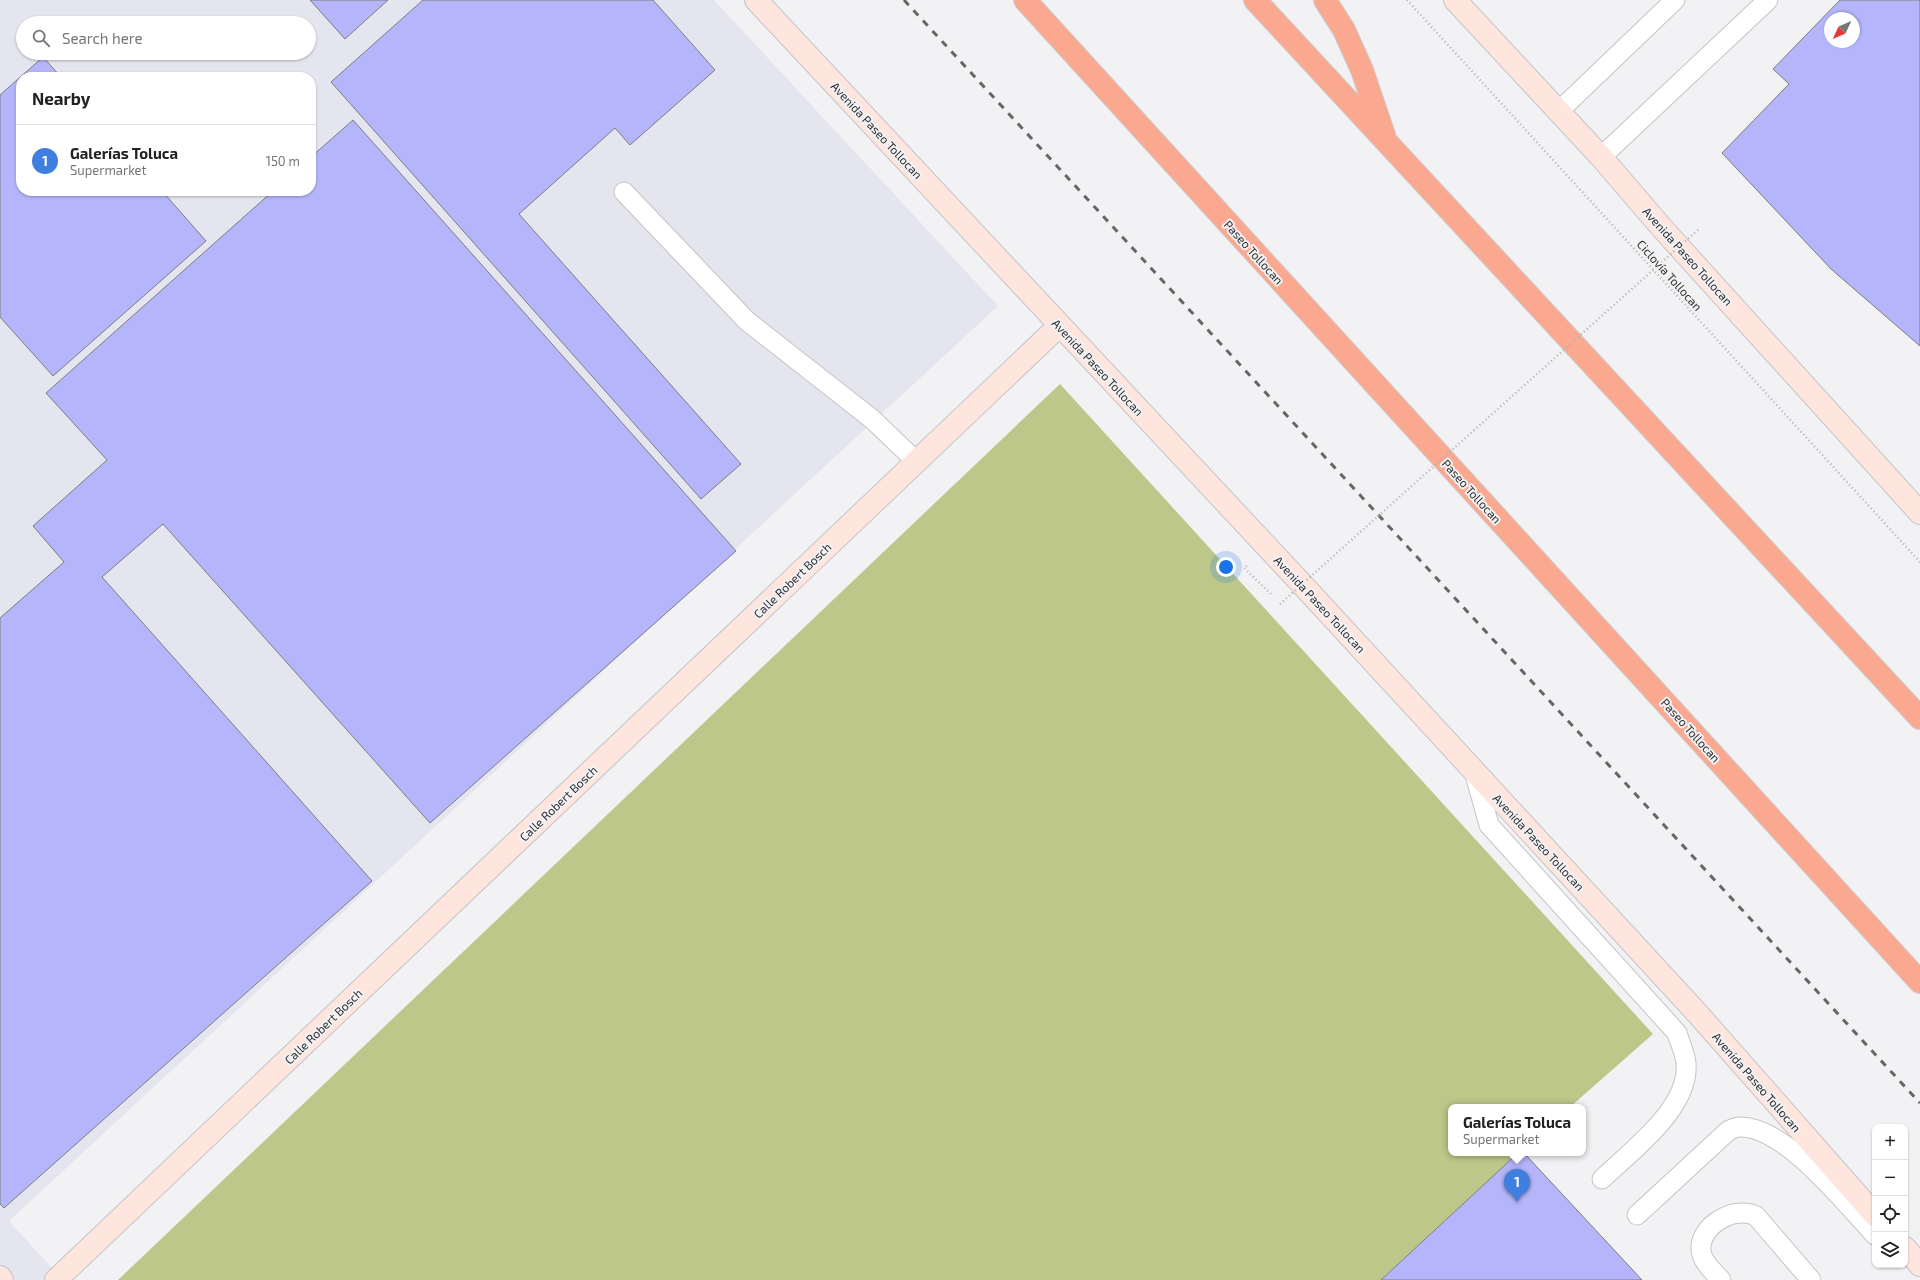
<!DOCTYPE html>
<meta charset="utf-8">
<style>
:root{--surface:#fff;--page:#f2f2f2;--text:#222;--muted:#767676;--line:#e0e0e0;--accent:#db2777}
body{margin:0;font-family:"Exo 2",sans-serif;background:var(--page);color:var(--text)}
.controls{position:absolute;right:12px;bottom:12px;display:grid;overflow:hidden;border-radius:8px;box-shadow:0 1px 3px #0004}
.controls button{width:36px;height:36px;display:grid;place-items:center;padding:0;border:0;border-bottom:1px solid var(--line);background:var(--surface);color:var(--text);font:20px sans-serif}
.compass{position:absolute;left:1824px;top:12px;width:36px;height:36px;border-radius:50%;background:var(--surface);box-shadow:0 1px 3px #0004;rotate:226deg}
.you{position:absolute;left:1226px;top:567px;width:14px;height:14px;margin:-10px;border:3px solid #fff;border-radius:50%;background:#1a73e8;box-shadow:0 0 0 6px #1a73e833}
.badge{display:grid;place-items:center;width:26px;height:26px;border-radius:50%;background:var(--accent);color:#fff;font-size:13px;font-weight:700}
.pin{position:absolute;translate:-50% -33px;filter:drop-shadow(0 1px 2px #0008)}
.pin::after{content:'';position:absolute;top:21px;width:14px;height:12px;background:inherit;clip-path:polygon(0 0,100% 0,50% 100%)}
.popup{position:absolute;left:1448px;top:1104px;width:138px;height:52px;box-sizing:border-box;display:grid;place-content:center;border-radius:8px;background:var(--surface);filter:drop-shadow(0 1px 3px #0005);font-size:13px;white-space:nowrap;color:var(--muted)}
.popup b{font-size:15px;color:var(--text)}
.popup::after{content:'';position:absolute;left:50%;top:100%;margin-left:-8px;border:8px solid transparent;border-top-color:var(--surface)}
.list{margin:0;padding:0;list-style:none}
h2{display:flex;justify-content:space-between;align-items:center;height:52px;margin:0;padding:0 16px;font-size:17px}
h2 small{font-size:13px;font-weight:400;color:var(--muted)}
.list li{display:grid;grid-template-columns:26px 1fr auto;gap:12px;align-items:center;box-sizing:border-box;height:72px;padding:0 16px;border-top:1px solid var(--line)}
.list b{display:block;font-size:15px;white-space:nowrap}
.list p{margin:0;font-size:13px;white-space:nowrap;color:var(--muted)}
.list em{font-size:13px;font-style:normal;color:var(--muted)}
.icon{flex:none;width:22px;height:22px;fill:none;stroke:currentColor;stroke-width:2;stroke-linecap:round;stroke-linejoin:round}
.map{position:relative;flex:none;width:1920px;height:1280px;overflow:hidden}
.search{position:absolute;background:var(--surface);box-shadow:0 1px 3px #0004;left:16px;top:16px;width:300px;height:44px;display:flex;align-items:center;gap:10px;box-sizing:border-box;padding:0 14px;border-radius:22px;color:var(--muted);font-size:15px}
.panel{position:absolute;background:var(--surface);box-shadow:0 1px 3px #0004;left:16px;top:72px;width:300px;height:124px;border-radius:16px}
.map>svg:first-child{display:block}
</style>
<div class="map">
<svg width="1920" height="1280" viewBox="0 0 1920 1280">
<rect width="100%" height="100%" fill="#f2f2f4"/>
<path fill="#e4e5ee" fill-rule="evenodd" d="M 0,0 L 714,0 L 998,306 L 9,1221 L 63,1280 L 0,1280 ZM 23,23 L 309,23 L 309,53 L 23,53 ZM 21,77 L 311,77 L 311,191 L 21,191 Z"/>
<path fill="#bdc78a" d="M 1060,384 L 1653,1034 L 1570,1107 L 1451,1107 L 1451,1153 L 1518,1153 L 1381,1280 L 118,1280 Z"/>
<path fill="#b5b5fb" stroke="#7d7d7e" fill-rule="evenodd" d="M 310,0 L 388,0 L 345,39 Z
M 423,0 L 653,0 L 715,70 L 630,145 L 615,128 L 519,214 L 741,464 L 701,499 L 331,82 Z
M 1840,0 L 1920,0 L 1920,346 L 1831,269 L 1722,153 L 1789,84 L 1773,69 ZM 1830,18 L 1854,18 L 1854,42 L 1830,42 Z
M 43,57 L 61,77 L 21,77 L 21,191 L 162,191 L 206,241 L 53,376 L 0,317 L 0,95 Z
M 353,120 L 736,551 L 430,823 L 163,524 L 102,577 L 372,881 L 4,1208 L 0,1204 L 0,618 L 64,562 L 33,526 L 107,460 L 46,393 L 273,191 L 311,191 L 311,157 Z
M 1518,1153 L 1524,1153 L 1642,1280 L 1381,1280 Z"/>
<g fill="none" stroke-linecap="round" stroke-linejoin="round">
<defs>
<path id="lane" d="M 1559,111 L 1675,0
M 1601,157 L 1768,0
M 624,192 L 747,321 L 872,419 L 917,462
M 1474,771 L 1489,825 L 1677,1033 C 1680,1043 1685,1053 1686,1063 C 1690,1108 1632,1150 1602,1179
M 1637,1215 L 1728,1131 C 1732,1129 1736,1127 1739,1127 C 1784,1125 1846,1204 1875,1235
M 1721,1280 C 1715,1273 1705,1265 1702,1255 C 1694,1229 1733,1204 1756,1216 L 1811,1280"/>
<path id="secondary" d="M 756,0 L 1299,581 L 1697,1013 L 1875,1215
M 1455,0 L 1601,157 L 1662,228 L 1920,513
M 1905,1248 L 1920,1265
M 0,1277 L 2,1280
M 56,1280 L 1059,326"/>
<path id="highway" d="M 1025,0 L 1920,982
M 1255,0 L 1920,718
M 1325,0 L 1344,30 L 1362,70 L 1384,135"/>
</defs>
<use href="#lane" stroke="#c4c4c6" stroke-width="21"/>
<use href="#secondary" stroke="#c4c4c6" stroke-width="24"/>
<use href="#highway" stroke="#cdcdcd" stroke-width="24"/>
<path stroke="#b1b1b2" stroke-width="2.5" stroke-dasharray="1 3" stroke-linecap="butt" d="M 1407,0 L 1920,562
M 1247,566 L 1244,568 L 1273,596"/>
<use href="#lane" stroke="#fff" stroke-width="19"/>
<use href="#secondary" stroke="#fee5de" stroke-width="22"/>
<use href="#highway" stroke="#faa890" stroke-width="22"/>
<path stroke="#666" stroke-width="3" stroke-dasharray="7 7" stroke-linecap="butt" d="M 904,0 L 1920,1103"/>
<path stroke="#b1b1b2" stroke-width="2.5" stroke-dasharray="1 3" stroke-linecap="butt" d="M 1280,604 L 1700,228"/>
</g>
<g text-anchor="middle" dominant-baseline="central" stroke-width="4" stroke-linejoin="round" paint-order="stroke">
<g font-size="12" fill="#2e2e2e" stroke="#f2f2f4">
<text transform="translate(877 130) rotate(47)">Avenida Paseo Tollocan</text>
<text transform="translate(1254 252) rotate(48)">Paseo Tollocan</text>
<text transform="translate(1688 256) rotate(48)">Avenida Paseo Tollocan</text>
<text transform="translate(1670 275) rotate(48)">Ciclovía Tollocan</text>
<text transform="translate(1098 367) rotate(47)">Avenida Paseo Tollocan</text>
<text transform="translate(1472 491) rotate(48)">Paseo Tollocan</text>
<text transform="translate(792 580) rotate(-44)">Calle Robert Bosch</text>
<text transform="translate(1320 604) rotate(47)">Avenida Paseo Tollocan</text>
<text transform="translate(1691 730) rotate(48)">Paseo Tollocan</text>
<text transform="translate(558 803) rotate(-44)">Calle Robert Bosch</text>
<text transform="translate(1539 842) rotate(47)">Avenida Paseo Tollocan</text>
<text transform="translate(323 1026) rotate(-44)">Calle Robert Bosch</text>
<text transform="translate(1757 1082) rotate(49)">Avenida Paseo Tollocan</text>
</g>
</g>
</svg>
<div class="controls">
<button>+</button>
<button>−</button>
<button><svg class="icon" aria-label="locate" viewBox="0 0 24 24"><circle cx="12" cy="12" r="6"/><path d="M12 2v4M12 18v4M2 12h4M18 12h4"/></svg></button>
<button><svg class="icon" aria-label="layers" viewBox="0 0 24 24"><path d="M12 4l9 5-9 5-9-5zM3 14l9 5 9-5"/></svg></button>
</div>
<svg class="compass" viewBox="-18 -18 36 36"><path d="M0-13l5 13h-10z" fill="#e53935"/><path d="M0 13l5-13h-10z" fill="#767676"/></svg>
<div class="you"></div>
<div class="pin badge" style="left:1517px;top:1202px;background:#3f7fe0">1</div>
<div class="popup"><b>Galerías Toluca</b>Supermarket</div>
<div class="search"><svg class="icon" aria-label="search" viewBox="0 0 24 24"><circle cx="10" cy="10" r="6"/><path d="M15 15l6 6"/></svg>Search here</div>
<section class="panel">
<h2>Nearby<small></small></h2>
<ul class="list">
<li><span class="badge" style="background:#3f7fe0">1</span><div><b>Galerías Toluca</b><p>Supermarket</p></div><em>150 m</em></li>
</ul>
</section>
</div>
